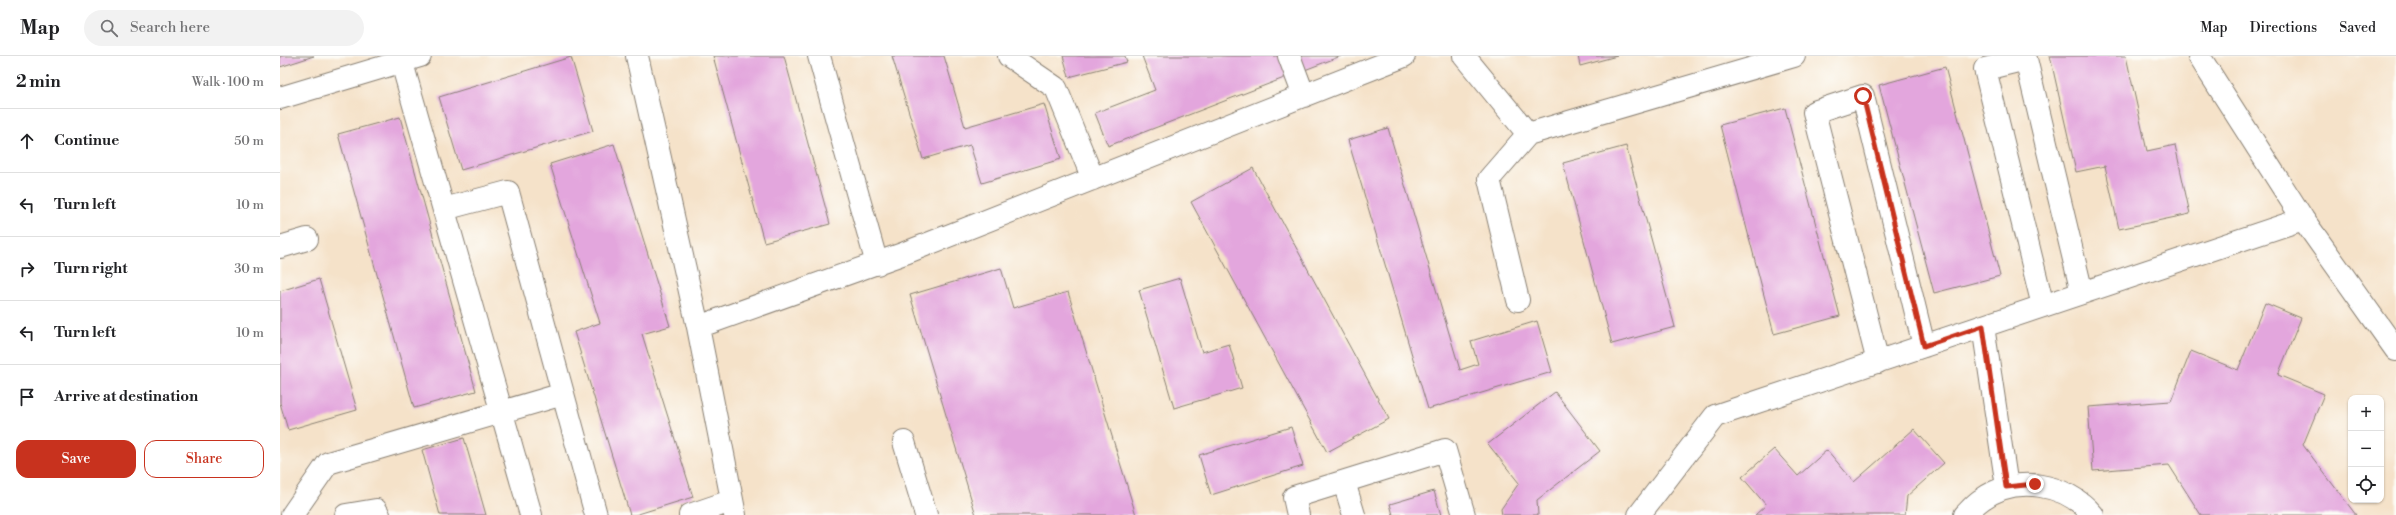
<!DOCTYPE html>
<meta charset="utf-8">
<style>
:root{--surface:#fff;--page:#f2f2f2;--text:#202124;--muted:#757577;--line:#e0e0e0;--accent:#c8321e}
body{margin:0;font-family:"Libre Bodoni",serif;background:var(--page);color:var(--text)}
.controls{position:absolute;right:12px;bottom:12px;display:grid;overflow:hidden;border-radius:8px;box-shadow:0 1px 3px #0004}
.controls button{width:36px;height:36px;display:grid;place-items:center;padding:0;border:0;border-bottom:1px solid var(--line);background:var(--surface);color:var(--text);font:20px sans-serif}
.stop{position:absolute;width:12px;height:12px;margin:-9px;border:3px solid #c8321e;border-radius:50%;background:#fff}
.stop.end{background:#c8321e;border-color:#fff;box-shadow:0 1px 4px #0008}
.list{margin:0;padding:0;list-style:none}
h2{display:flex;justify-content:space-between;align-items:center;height:52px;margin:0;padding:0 16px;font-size:17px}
h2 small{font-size:13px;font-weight:400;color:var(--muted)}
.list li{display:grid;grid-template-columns:26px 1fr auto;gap:12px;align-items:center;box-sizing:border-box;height:64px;padding:0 16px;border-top:1px solid var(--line)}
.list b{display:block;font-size:15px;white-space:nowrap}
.list em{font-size:13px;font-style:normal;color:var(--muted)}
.actions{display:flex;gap:8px;padding:12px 16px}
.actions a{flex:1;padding:9px 0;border:1px solid var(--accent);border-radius:12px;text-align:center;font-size:14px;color:var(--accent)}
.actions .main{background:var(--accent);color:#fff}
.icon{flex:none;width:22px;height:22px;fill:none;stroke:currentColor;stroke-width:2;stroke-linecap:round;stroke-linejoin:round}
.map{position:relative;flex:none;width:2116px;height:459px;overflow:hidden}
header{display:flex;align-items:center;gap:24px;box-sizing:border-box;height:56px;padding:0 20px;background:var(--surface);border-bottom:1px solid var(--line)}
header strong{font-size:19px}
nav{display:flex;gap:22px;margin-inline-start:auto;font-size:14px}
.search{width:280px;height:36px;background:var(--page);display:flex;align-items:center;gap:10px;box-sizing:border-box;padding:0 14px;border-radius:22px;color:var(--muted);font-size:15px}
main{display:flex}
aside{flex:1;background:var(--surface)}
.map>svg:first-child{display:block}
</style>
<header>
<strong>Map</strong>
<div class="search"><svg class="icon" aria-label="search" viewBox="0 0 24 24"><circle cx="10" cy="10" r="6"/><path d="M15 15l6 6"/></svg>Search here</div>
<nav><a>Map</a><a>Directions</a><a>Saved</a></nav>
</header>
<main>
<aside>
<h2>2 min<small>Walk · 100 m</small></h2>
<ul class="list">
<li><svg class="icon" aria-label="ahead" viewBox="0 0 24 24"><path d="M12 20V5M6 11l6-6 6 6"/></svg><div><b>Continue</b></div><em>50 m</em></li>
<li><svg class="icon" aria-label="left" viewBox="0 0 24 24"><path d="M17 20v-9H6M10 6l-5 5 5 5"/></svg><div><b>Turn left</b></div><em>10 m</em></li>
<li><svg class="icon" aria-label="right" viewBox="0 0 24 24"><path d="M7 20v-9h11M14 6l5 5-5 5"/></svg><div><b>Turn right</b></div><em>30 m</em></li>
<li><svg class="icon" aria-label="left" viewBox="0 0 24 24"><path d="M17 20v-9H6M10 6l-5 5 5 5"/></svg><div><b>Turn left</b></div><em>10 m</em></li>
<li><svg class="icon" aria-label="arrive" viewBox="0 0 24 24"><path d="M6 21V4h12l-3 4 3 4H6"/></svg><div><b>Arrive at destination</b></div></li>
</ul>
<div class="actions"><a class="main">Save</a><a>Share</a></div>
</aside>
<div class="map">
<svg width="2116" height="459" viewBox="0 0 2116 459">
<rect width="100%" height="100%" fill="#fdfcf7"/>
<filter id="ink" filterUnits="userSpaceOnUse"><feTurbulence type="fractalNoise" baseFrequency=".025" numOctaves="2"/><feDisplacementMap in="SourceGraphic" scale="8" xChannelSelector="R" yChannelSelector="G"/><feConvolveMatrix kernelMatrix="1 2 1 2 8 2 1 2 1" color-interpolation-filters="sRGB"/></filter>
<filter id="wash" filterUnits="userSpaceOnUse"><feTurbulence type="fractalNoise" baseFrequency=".012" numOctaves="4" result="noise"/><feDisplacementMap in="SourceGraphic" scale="16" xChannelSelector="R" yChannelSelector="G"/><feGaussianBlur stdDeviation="0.9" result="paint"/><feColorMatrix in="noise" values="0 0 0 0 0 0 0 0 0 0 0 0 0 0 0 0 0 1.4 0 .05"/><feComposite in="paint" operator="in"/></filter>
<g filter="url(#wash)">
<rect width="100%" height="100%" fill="#f5e2c9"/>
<g id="blocks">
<path fill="#e3a6dd" d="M 0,0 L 34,0 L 0,11 Z
M 433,0 L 504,0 L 550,168 L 484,186 Z
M 612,0 L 664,0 L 685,71 L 764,48 L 781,103 L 702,127 L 690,89 L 643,103 Z
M 783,0 L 845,0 L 847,6 L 789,21 Z
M 862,0 L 1061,0 L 828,90 L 815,57 L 875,34 Z
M 1298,0 L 1337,0 L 1300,10 Z
M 1770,0 L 1846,0 L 1867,95 L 1895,89 L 1910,158 L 1839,173 L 1825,110 L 1796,116 Z
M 291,1 L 313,75 L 181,114 L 159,41 Z
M 1665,11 L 1720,220 L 1654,237 L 1599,29 Z
M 1505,52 L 1560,260 L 1494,278 L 1440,69 Z
M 120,61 L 196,335 L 134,352 L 58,78 Z
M 1108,72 L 1180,314 L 1198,308 L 1191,285 L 1257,265 L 1272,316 L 1148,353 L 1068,84 Z
M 334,88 L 390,270 L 362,278 L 413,441 L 355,459 L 350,459 L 294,276 L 320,267 L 270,108 Z
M 1346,90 L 1395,271 L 1332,288 L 1283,107 Z
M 973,112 L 1109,363 L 1047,396 L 911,146 Z
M 721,212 L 733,252 L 788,236 L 856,459 L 696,459 L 630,239 Z
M 900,222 L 922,296 L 949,288 L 962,332 L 894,352 L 859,234 Z
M 39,223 L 77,354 L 8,374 L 0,347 L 0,235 Z
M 1985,247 L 2021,262 L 1998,319 L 2044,338 L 2023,389 L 2076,459 L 1921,459 L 1889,409 L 1813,415 L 1808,351 L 1891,345 L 1911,295 L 1958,314 Z
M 1275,336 L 1320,395 L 1257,444 L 1258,459 L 1222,459 L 1221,453 L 1239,427 L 1208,388 Z
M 1011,371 L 1023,410 L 931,439 L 919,399 Z
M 1634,373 L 1664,407 L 1627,440 L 1625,459 L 1475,459 L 1486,449 L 1462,421 L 1494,393 L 1518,420 L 1547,394 L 1574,426 Z
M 184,382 L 206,459 L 160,459 L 142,394 Z
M 1154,435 L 1161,459 L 1113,459 L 1110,448 Z"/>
</g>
</g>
<g filter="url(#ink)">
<use href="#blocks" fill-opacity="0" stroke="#887f72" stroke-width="1"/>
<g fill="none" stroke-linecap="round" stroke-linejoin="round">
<defs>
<path id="minor" d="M 120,0 L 251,459
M 357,0 L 418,271 L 455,459
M 539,0 L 597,208
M 729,0 L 776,32 L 813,123
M 1009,0 L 1024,40
M 1184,0 L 1248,78 L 1514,0
M 1919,0 L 2023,163 L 2116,294
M 0,42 L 140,0
M 164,153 L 228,136 L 316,459
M 0,191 L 27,183
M 1238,244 L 1209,123 L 1248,78
M 1763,250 L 1705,13 L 1746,3 L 1802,237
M 1703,270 L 1727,431
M 418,271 L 625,197 L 1124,0
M 1598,306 L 1534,56 L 1583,40 L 1644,290
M 624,386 L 646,459
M 1064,426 L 1074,459
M 12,459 L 48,407 L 283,338
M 66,459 L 96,454 L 99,459
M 410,459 L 451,445
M 1018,459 L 1014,441 L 1165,394 L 1184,459
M 1359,459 L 1435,360 L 2023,163
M 1685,459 C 1690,454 1695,448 1701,444 C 1735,418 1786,427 1813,459"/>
</defs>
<use href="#minor" stroke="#887f72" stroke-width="24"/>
<use href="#minor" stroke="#fff" stroke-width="22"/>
</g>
</g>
<g fill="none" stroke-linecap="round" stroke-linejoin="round" filter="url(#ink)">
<path stroke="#c8321e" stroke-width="5" d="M 1583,40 L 1644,290 L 1703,270 L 1726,431 L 1755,428"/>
</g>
</svg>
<div class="controls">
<button>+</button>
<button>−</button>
<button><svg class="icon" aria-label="locate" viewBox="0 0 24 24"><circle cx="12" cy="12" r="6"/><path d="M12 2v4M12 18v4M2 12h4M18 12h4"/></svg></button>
</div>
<div class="stop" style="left:1583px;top:40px"></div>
<div class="stop end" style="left:1755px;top:428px"></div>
</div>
</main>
